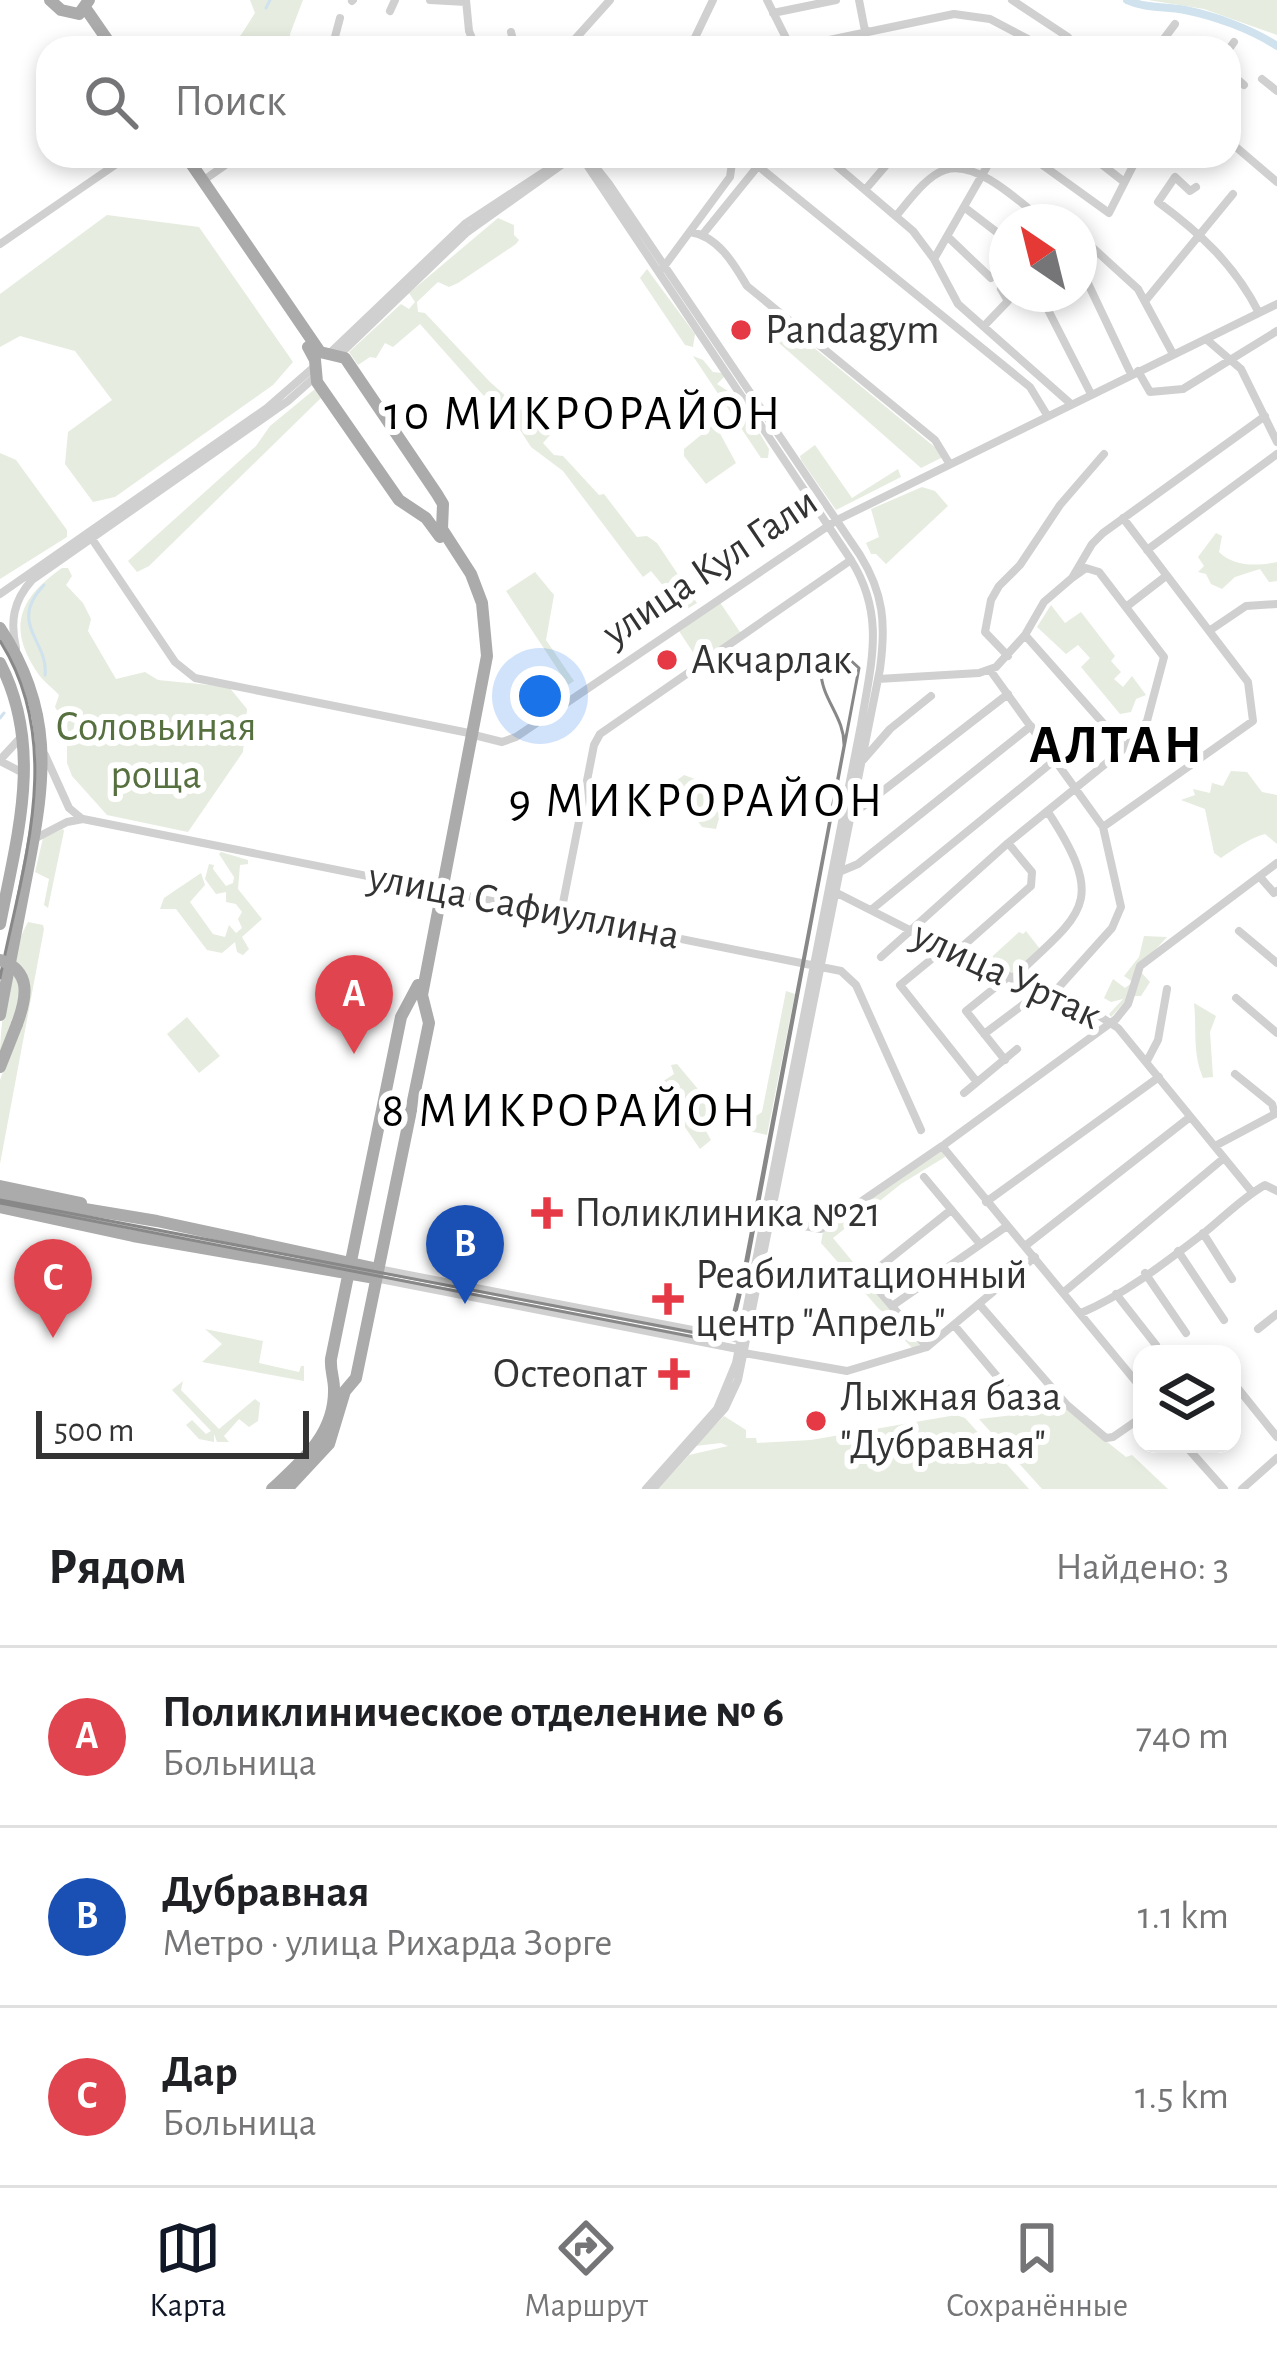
<!DOCTYPE html>
<html lang="ru">
<meta charset="utf-8">
<style>
:root{--surface:#fff;--page:#f2f2f2;--text:#202124;--muted:#757577;--line:#e0e0e0;--accent:#111827}
body{margin:0;font-family:"Alegreya Sans",sans-serif;background:var(--page);color:var(--text)}
.controls{position:absolute;right:36px;bottom:36px;display:grid;overflow:hidden;border-radius:24px;box-shadow:0 6px 18px #0003}
.controls button{width:108px;height:108px;display:grid;place-items:center;padding:0;border:0;border-bottom:3px solid var(--line);background:var(--surface);color:var(--text);font:60px sans-serif}
.compass{position:absolute;left:989px;top:204px;width:108px;height:108px;border-radius:50%;background:var(--surface);box-shadow:0 6px 18px #0003;rotate:325deg}
.scale{position:absolute;left:36px;bottom:30px;width:273px;box-sizing:border-box;padding-left:12px;border:6px solid #333;border-top:0;font-size:33px;line-height:42px;white-space:nowrap;color:#333;-webkit-text-stroke:9px #fff;paint-order:stroke}
.you{position:absolute;left:540px;top:696px;width:42px;height:42px;margin:-30px;border:9px solid #fff;border-radius:50%;background:#1a73e8;box-shadow:0 0 0 18px #1a73e833}
.badge{display:grid;place-items:center;width:78px;height:78px;border-radius:50%;background:var(--accent);color:#fff;font-size:39px;font-weight:700}
.pin{position:absolute;translate:-50% -99px;filter:drop-shadow(0 3px 6px #0008)}
.pin::after{content:'';position:absolute;top:63px;width:42px;height:36px;background:inherit;clip-path:polygon(0 0,100% 0,50% 100%)}
.list{margin:0;padding:0;list-style:none}
h2{display:flex;justify-content:space-between;align-items:center;height:156px;margin:0;padding:0 48px;font-size:51px}
h2 small{font-size:39px;font-weight:400;color:var(--muted)}
.list li{display:grid;grid-template-columns:78px 1fr auto;gap:36px;align-items:center;box-sizing:border-box;height:180px;padding:0 48px;border-top:3px solid var(--line)}
.list b{display:block;font-size:45px;white-space:nowrap}
.list p{margin:0;font-size:39px;white-space:nowrap;color:var(--muted)}
.list em{font-size:39px;font-style:normal;color:var(--muted)}
.icon{flex:none;width:66px;height:66px;fill:none;stroke:currentColor;stroke-width:2;stroke-linecap:round;stroke-linejoin:round}
.map{position:relative;flex:none;width:1277px;height:1489px;overflow:hidden}
.search{position:absolute;background:var(--surface);box-shadow:0 6px 18px #0003;left:36px;right:36px;top:36px;height:132px;display:flex;align-items:center;gap:30px;box-sizing:border-box;padding:0 42px;border-radius:36px;color:var(--muted);font-size:45px}
.sheet{height:696px;background:var(--surface)}
nav{display:flex;justify-content:space-around;align-items:center;box-sizing:border-box;height:168px;border-top:3px solid var(--line);background:var(--surface);font-size:33px;color:var(--muted)}
nav a{display:grid;justify-items:center;gap:6px}
nav .on{color:var(--accent)}
.map>svg:first-child{display:block}
</style>
<div class="map">
<svg width="1277" height="1489" viewBox="0 0 1277 1489">
<rect width="100%" height="100%" fill="#fff"/>
<path fill="#e6ecdf" d="M 250,0 L 303,0 L 290,34 L 291,48 L 221,48 L 241,35 L 255,13 Z
M 1148,0 L 1277,0 L 1277,35 L 1204,9 Z
M 107,215 L 199,227 L 293,362 L 273,385 L 115,497 L 93,502 L 65,464 L 68,432 L 112,400 L 75,351 L 20,336 L 0,347 L 0,294 Z
M 498,218 L 514,225 L 514,235 L 519,240 L 516,244 L 458,283 L 449,287 L 438,282 L 417,302 L 418,312 L 425,313 L 490,382 L 550,435 L 543,443 L 554,455 L 563,456 L 599,495 L 604,494 L 637,537 L 647,536 L 657,543 L 697,603 L 684,611 L 651,571 L 643,577 L 563,471 L 531,447 L 502,402 L 483,395 L 420,324 L 393,347 L 385,343 L 376,358 L 370,357 L 358,365 L 349,352 L 401,304 L 409,309 L 415,302 L 409,293 Z
M 647,269 L 695,334 L 693,347 L 685,345 L 640,278 Z
M 796,333 L 942,453 L 941,458 L 921,468 L 779,343 Z
M 693,356 L 703,360 L 713,372 L 722,373 L 724,377 L 717,384 L 739,398 L 769,449 L 768,458 L 761,458 Z
M 315,389 L 321,398 L 149,566 L 137,572 L 128,561 L 256,446 L 270,426 Z
M 712,426 L 716,426 L 736,463 L 706,484 L 684,456 L 684,449 Z
M 815,445 L 852,498 L 898,469 L 901,477 L 836,510 L 801,460 L 800,456 Z
M 0,453 L 16,460 L 67,530 L 67,537 L 0,579 Z
M 922,487 L 935,491 L 948,506 L 886,564 L 876,554 L 871,554 L 866,543 L 879,537 L 871,509 Z
M 1216,533 L 1222,536 L 1219,552 C 1234,567 1257,566 1277,562 L 1277,581 L 1269,582 L 1260,569 L 1235,577 L 1222,589 L 1211,584 L 1206,574 L 1198,572 L 1204,566 L 1198,557 Z
M 62,568 L 68,568 L 72,576 L 66,585 L 83,603 L 91,619 L 88,631 L 116,679 L 145,672 L 158,680 L 229,687 L 247,709 L 243,752 L 188,832 L 107,815 L 72,776 L 67,763 L 67,727 L 55,707 L 59,695 C 53,688 44,682 39,675 C 6,628 19,598 62,568 Z
M 535,572 L 554,595 L 546,640 L 574,681 L 568,685 L 506,591 Z
M 719,601 L 742,635 L 700,663 L 677,628 Z
M 1051,605 L 1065,623 L 1081,612 L 1115,656 L 1111,661 L 1121,672 L 1114,679 L 1123,687 L 1132,676 L 1146,695 L 1136,699 L 1131,712 L 1120,714 L 1081,667 L 1090,658 L 1078,645 L 1066,654 L 1037,627 Z
M 1231,771 L 1247,772 L 1262,792 L 1277,795 L 1277,844 L 1265,834 C 1248,839 1234,849 1221,858 L 1214,853 L 1205,809 L 1181,800 L 1195,795 L 1193,789 L 1210,793 L 1212,783 L 1223,786 Z
M 684,775 L 695,779 L 720,815 L 716,829 L 702,827 L 677,792 L 676,781 Z
M 63,829 L 64,831 L 48,908 L 44,905 L 49,879 L 35,872 L 43,838 Z
M 221,852 L 248,860 L 248,864 L 240,865 L 238,889 L 262,919 L 242,937 L 249,949 L 243,955 L 237,952 L 235,942 L 222,953 L 207,950 L 176,909 L 160,909 L 164,898 L 201,873 L 205,885 L 190,902 L 213,934 L 225,937 L 229,925 L 236,933 L 242,928 L 238,919 L 242,912 L 236,904 L 226,902 L 226,892 L 216,894 L 205,879 L 209,864 L 214,865 L 213,869 L 226,886 L 233,883 L 234,877 L 219,854 Z
M 28,922 L 43,925 L 44,929 L 0,1164 L 0,1080 L 20,1025 L 0,1057 C 0,1020 10,953 28,922 Z
M 1026,931 L 1040,949 L 1012,976 L 985,963 L 1019,932 L 1023,934 Z
M 1144,936 L 1167,937 L 1138,969 L 1150,982 L 1141,996 L 1130,996 L 1111,1017 L 1109,1014 L 1123,999 L 1111,1002 L 1104,998 L 1113,979 L 1125,988 L 1133,982 L 1124,976 L 1139,957 Z
M 786,991 L 795,994 L 767,1135 L 745,1130 L 743,1125 L 762,1112 Z
M 1194,1003 L 1216,1016 L 1210,1032 L 1213,1077 L 1203,1078 C 1192,1052 1197,1030 1194,1003 Z
M 187,1017 L 220,1056 L 199,1073 L 167,1034 Z
M 677,1064 L 718,1113 L 702,1124 L 711,1140 L 700,1149 L 660,1091 L 653,1095 L 653,1088 L 674,1074 L 671,1065 Z
M 938,1150 L 944,1152 L 945,1157 L 901,1184 L 833,1238 L 921,1344 L 913,1349 L 897,1332 L 896,1322 L 879,1309 L 821,1243 L 823,1232 Z
M 205,1329 L 263,1341 L 259,1363 L 299,1372 L 301,1366 L 304,1366 L 304,1381 L 202,1362 L 222,1344 Z
M 183,1381 L 181,1390 L 219,1429 L 255,1399 L 260,1403 L 258,1421 L 249,1427 L 239,1419 L 224,1436 L 229,1442 L 217,1442 L 214,1434 L 214,1442 L 199,1439 L 186,1425 L 192,1420 L 206,1434 L 211,1431 L 172,1390 Z
M 1066,1409 L 1126,1457 L 1132,1455 L 1168,1489 L 1042,1489 L 979,1419 Z
M 956,1415 L 965,1418 L 1029,1489 L 658,1489 L 689,1455 L 728,1446 L 721,1443 L 695,1446 L 724,1416 L 746,1430 L 746,1438 L 756,1438 L 757,1443 L 811,1440 Z"/>
<g fill="none" stroke-linecap="round" stroke-linejoin="round">
<path stroke="#cfe2ee" stroke-width="3" d="M 266,8 L 270,0
M 44,585 C 7,624 49,641 45,675
M 0,718 L 4,713"/>
<path stroke="#cfe2ee" stroke-width="8" d="M 1127,0 C 1147,9 1164,6 1185,10 C 1215,16 1251,29 1277,46"/>
<path stroke="#d0d0d0" stroke-width="8" d="M 430,0 L 466,2
M 466,0 L 469,31 L 476,48
M 767,0 L 791,48 L 954,14 L 990,19 L 1045,48
M 859,0 L 865,31
M 1012,0 L 1068,37 L 1058,48
M 352,1 L 353,0
M 390,11 L 395,0
M 773,13 L 836,0
M 866,30 L 869,48
M 511,32 L 515,48
M 332,48 L 340,18
M 567,48 L 610,0
M 690,48 L 713,0
M 760,48 L 767,41
M 1157,48 L 1175,24
M 1229,49 L 1234,42
M 1229,72 L 1244,85
M 1262,79 L 1277,91
M 1229,141 L 1277,182
M 581,156 L 851,560 C 886,616 871,663 861,725 L 736,1363 L 717,1409 L 646,1489
M 587,156 L 609,184 L 860,555 C 884,594 886,624 880,669 L 738,1380 L 725,1408 L 653,1489
M 825,156 L 913,231 L 934,259 L 958,304 L 1071,404
M 1030,156 L 1109,213 L 1138,156
M 1091,156 L 1123,181
M 838,166 L 847,156
M 204,180 L 238,156
M 1196,187 L 1190,191 L 1175,177 L 1158,202 C 1200,233 1235,265 1259,313
M 865,190 L 894,156
M 964,207 L 1007,240
M 896,216 C 909,201 926,176 945,170 C 977,159 1022,204 1045,222
M 690,232 C 718,236 734,264 747,286 L 935,440 L 949,463
M 703,234 L 758,166 L 1030,387 L 1047,415
M 948,237 L 991,278
M 0,244 L 128,156
M 1093,248 L 1138,289 L 1173,354
M 934,259 L 993,156
M 663,268 L 730,177 L 733,156
M 1084,275 L 1131,374
M 1146,300 L 1233,194
M 1045,304 L 1091,394
M 984,326 L 1008,301 L 1001,289
M 1206,339 L 1241,369 L 1277,442
M 330,353 L 466,223 L 568,156
M 339,355 L 466,233 L 574,156
M 1138,371 L 1150,392 L 1183,389 L 1277,331
M 88,533 L 175,662 L 195,678 L 469,733
M 1147,550 L 1277,454
M 0,594 L 267,408 L 314,367
M 1126,607 L 1166,576
M 1209,631 L 1246,606 L 1277,604
M 1025,635 L 1125,748
M 16,648 C 10,622 13,601 32,580 L 288,401 L 315,377
M 1008,656 L 985,632 L 991,600 L 999,586 L 1020,565 L 1060,505 L 1104,454
M 990,670 L 1103,827 L 1121,907 L 1112,928 L 1050,997
M 878,679 L 979,673 L 996,667 L 1025,635 L 1044,602 L 1072,578 L 1092,544 L 1103,533 L 1265,416
M 474,735 L 502,742 L 516,737 L 837,520 L 1277,304
M 45,755 L 69,808 L 81,818
M 0,760 L 23,735
M 863,760 L 890,729 L 931,696
M 0,761 L 25,774
M 852,809 L 862,807 L 1008,694
M 1103,827 L 1253,721 L 1248,682 L 1123,518
M 34,839 L 67,822 L 83,819 L 841,971 L 856,985 L 921,1130
M 839,872 L 858,864 L 1031,726
M 1260,877 L 1274,893 L 1277,891
M 835,892 L 955,953 L 1093,1012 L 1118,1028 L 1252,1192
M 871,910 L 1055,760
M 561,913 L 594,745 L 600,734 L 851,560
M 1239,931 L 1277,963
M 945,948 L 900,985 L 977,1082
M 955,953 L 1031,886 L 1032,872 L 1008,843
M 881,957 L 1008,843 L 1125,748 L 1147,721 L 1164,657 L 1099,572 L 1086,568 L 1072,578
M 1012,979 C 1083,912 1108,904 1048,812
M 1236,998 L 1277,1033
M 984,1034 L 1040,992
M 1005,1060 L 966,1011 L 1008,977
M 1147,1061 L 1158,1040 L 1167,989
M 964,1093 L 1017,1049
M 945,1144 L 1116,1019 L 1128,1004 L 1140,966 L 1277,863
M 1215,1146 L 1275,1114 L 1272,1104 L 1235,1074
M 924,1177 L 980,1244
M 986,1202 L 1159,1077
M 770,1220 L 821,1229 L 942,1146 L 1142,1389
M 1203,1233 L 1232,1279
M 1025,1246 L 1190,1117
M 1178,1251 L 1224,1320
M 378,1269 L 739,1339
M 1145,1273 L 1186,1333
M 375,1278 L 743,1350
M 1064,1292 L 1224,1158
M 1116,1294 L 1156,1345
M 979,1304 L 1066,1404 L 1106,1438 L 1113,1437 L 1142,1417
M 892,1306 L 1007,1226
M 1081,1313 C 1124,1295 1166,1262 1204,1233 C 1224,1217 1242,1198 1265,1185 L 1277,1191
M 954,1325 L 1022,1406
M 1258,1329 L 1277,1314
M 927,1347 L 867,1277 L 951,1210
M 744,1353 L 847,1371 L 927,1347 L 1035,1257
M 1232,1381 L 1277,1437
M 1184,1444 L 1224,1489
M 1242,1489 L 1277,1458"/>
<path stroke="#ababab" stroke-width="12" d="M 50,0 L 61,10 L 79,14 L 89,0
M 86,9 L 113,48
M 186,156 L 320,352 L 345,358 L 437,494 L 443,504 L 442,529 L 471,574 L 482,603 L 487,656 L 422,995 L 429,1023 L 356,1378 L 345,1391 L 329,1444 L 287,1489
M 308,347 L 315,360 L 317,382 L 399,500 L 426,518 L 440,537
M 0,628 C 54,710 46,777 28,869 C 19,917 9,966 0,1015
M 0,663 C 44,748 17,836 0,924
M 0,1067 L 17,1024
M 0,1186 L 81,1203
M 0,1195 L 157,1221 L 378,1269
M 0,1207 L 133,1236 L 375,1278
M 272,1489 C 302,1461 335,1434 334,1389 C 334,1378 330,1370 331,1359 L 401,1017 L 418,985"/>
<path stroke="#888" stroke-width="3" d="M 0,641 C 66,745 22,867 0,978
M 0,1200 L 723,1338 L 730,1328 L 745,1265 L 844,746 C 845,717 821,699 821,671 L 836,656 L 848,658 L 859,668 L 747,1265 L 732,1329 L 725,1338 L 715,1341 L 0,1203"/>
<path stroke="#ababab" stroke-width="12" d="M 0,960 C 32,971 27,997 17,1024"/>
</g>
<g fill="#e63946" stroke="#fff" stroke-width="4.5">
<circle cx="741" cy="330" r="12"/>
<circle cx="667" cy="660" r="12"/>
<path d="M541 1195h12v12h12v12h-12v12h-12v-12h-12v-12h12z"/>
<path d="M662 1281h12v12h12v12h-12v12h-12v-12h-12v-12h12z"/>
<path d="M668 1356h12v12h12v12h-12v12h-12v-12h-12v-12h12z"/>
<circle cx="816" cy="1421" r="12"/>
</g>
<g text-anchor="middle" dominant-baseline="central" stroke-width="12" stroke-linejoin="round" paint-order="stroke">
<g font-size="42" fill="#333" stroke="#fff" text-anchor="start">
<text x="765" y="330">Pandagym</text>
<text x="691" y="660">Акчарлак</text>
<text x="574" y="1213">Поликлиника №21</text>
<text x="695" y="1275">Реабилитационный<tspan x="695" dy="48">центр "Апрель"</tspan></text>
<text x="647" y="1374" text-anchor="end">Остеопат</text>
<text x="840" y="1397">Лыжная база<tspan x="840" dy="48">"Дубравная"</tspan></text>
</g>
<g font-size="42" fill="#333" stroke="#fff">
<text transform="translate(710 567) rotate(-34)">улица Кул Гали</text>
<text transform="translate(524 906) rotate(11)">улица Сафиуллина</text>
<text transform="translate(1007 975) rotate(25)">улица Уртак</text>
</g>
<g font-size="42" fill="#56703f" stroke="#fff">
<text x="156" y="727">Соловьиная<tspan x="156" dy="48">роща</tspan></text>
</g>
<g font-size="48" letter-spacing="3" fill="#000" stroke="#fff">
<text x="584" y="415">10 МИКРОРАЙОН</text>
<text x="697" y="802">9 МИКРОРАЙОН</text>
<text x="570" y="1112">8 МИКРОРАЙОН</text>
</g>
<g font-size="54" font-weight="bold" letter-spacing="3" fill="#000" stroke="#fff">
<text x="1117" y="746">АЛТАН</text>
</g>
</g>
</svg>
<div class="controls">
<button><svg class="icon" aria-label="layers" viewBox="0 0 24 24"><path d="M12 4l9 5-9 5-9-5zM3 14l9 5 9-5"/></svg></button>
</div>
<svg class="compass" viewBox="-18 -18 36 36"><path d="M0-13l5 13h-10z" fill="#e53935"/><path d="M0 13l5-13h-10z" fill="#757577"/></svg>
<div class="scale">500 m</div>
<div class="you"></div>
<div class="pin badge" style="left:354px;top:1054px;background:#e0444e">A</div>
<div class="pin badge" style="left:465px;top:1304px;background:#1a4fb4">B</div>
<div class="pin badge" style="left:53px;top:1338px;background:#e0444e">C</div>
<div class="search"><svg class="icon" aria-label="search" viewBox="0 0 24 24"><circle cx="10" cy="10" r="6"/><path d="M15 15l6 6"/></svg>Поиск</div>
</div>
<section class="sheet">
<h2>Рядом<small>Найдено: 3</small></h2>
<ul class="list">
<li><span class="badge" style="background:#e0444e">A</span><div><b>Поликлиническое отделение № 6</b><p>Больница</p></div><em>740 m</em></li>
<li><span class="badge" style="background:#1a4fb4">B</span><div><b>Дубравная</b><p>Метро · улица Рихарда Зорге</p></div><em>1.1 km</em></li>
<li><span class="badge" style="background:#e0444e">C</span><div><b>Дар</b><p>Больница</p></div><em>1.5 km</em></li>
</ul>
</section>
<nav>
<a class="on"><svg class="icon" aria-label="map" viewBox="0 0 24 24"><path d="M3 6l6-2 6 2 6-2v14l-6 2-6-2-6 2zM9 4v14M15 6v14"/></svg>Карта</a>
<a><svg class="icon" aria-label="directions" viewBox="0 0 24 24"><path d="M12 3l9 9-9 9-9-9zM9 14v-3h6M13 9l2 2-2 2"/></svg>Маршрут</a>
<a><svg class="icon" aria-label="saved" viewBox="0 0 24 24"><path d="M7 4h10v16l-5-4-5 4z"/></svg>Сохранённые</a>
</nav>
